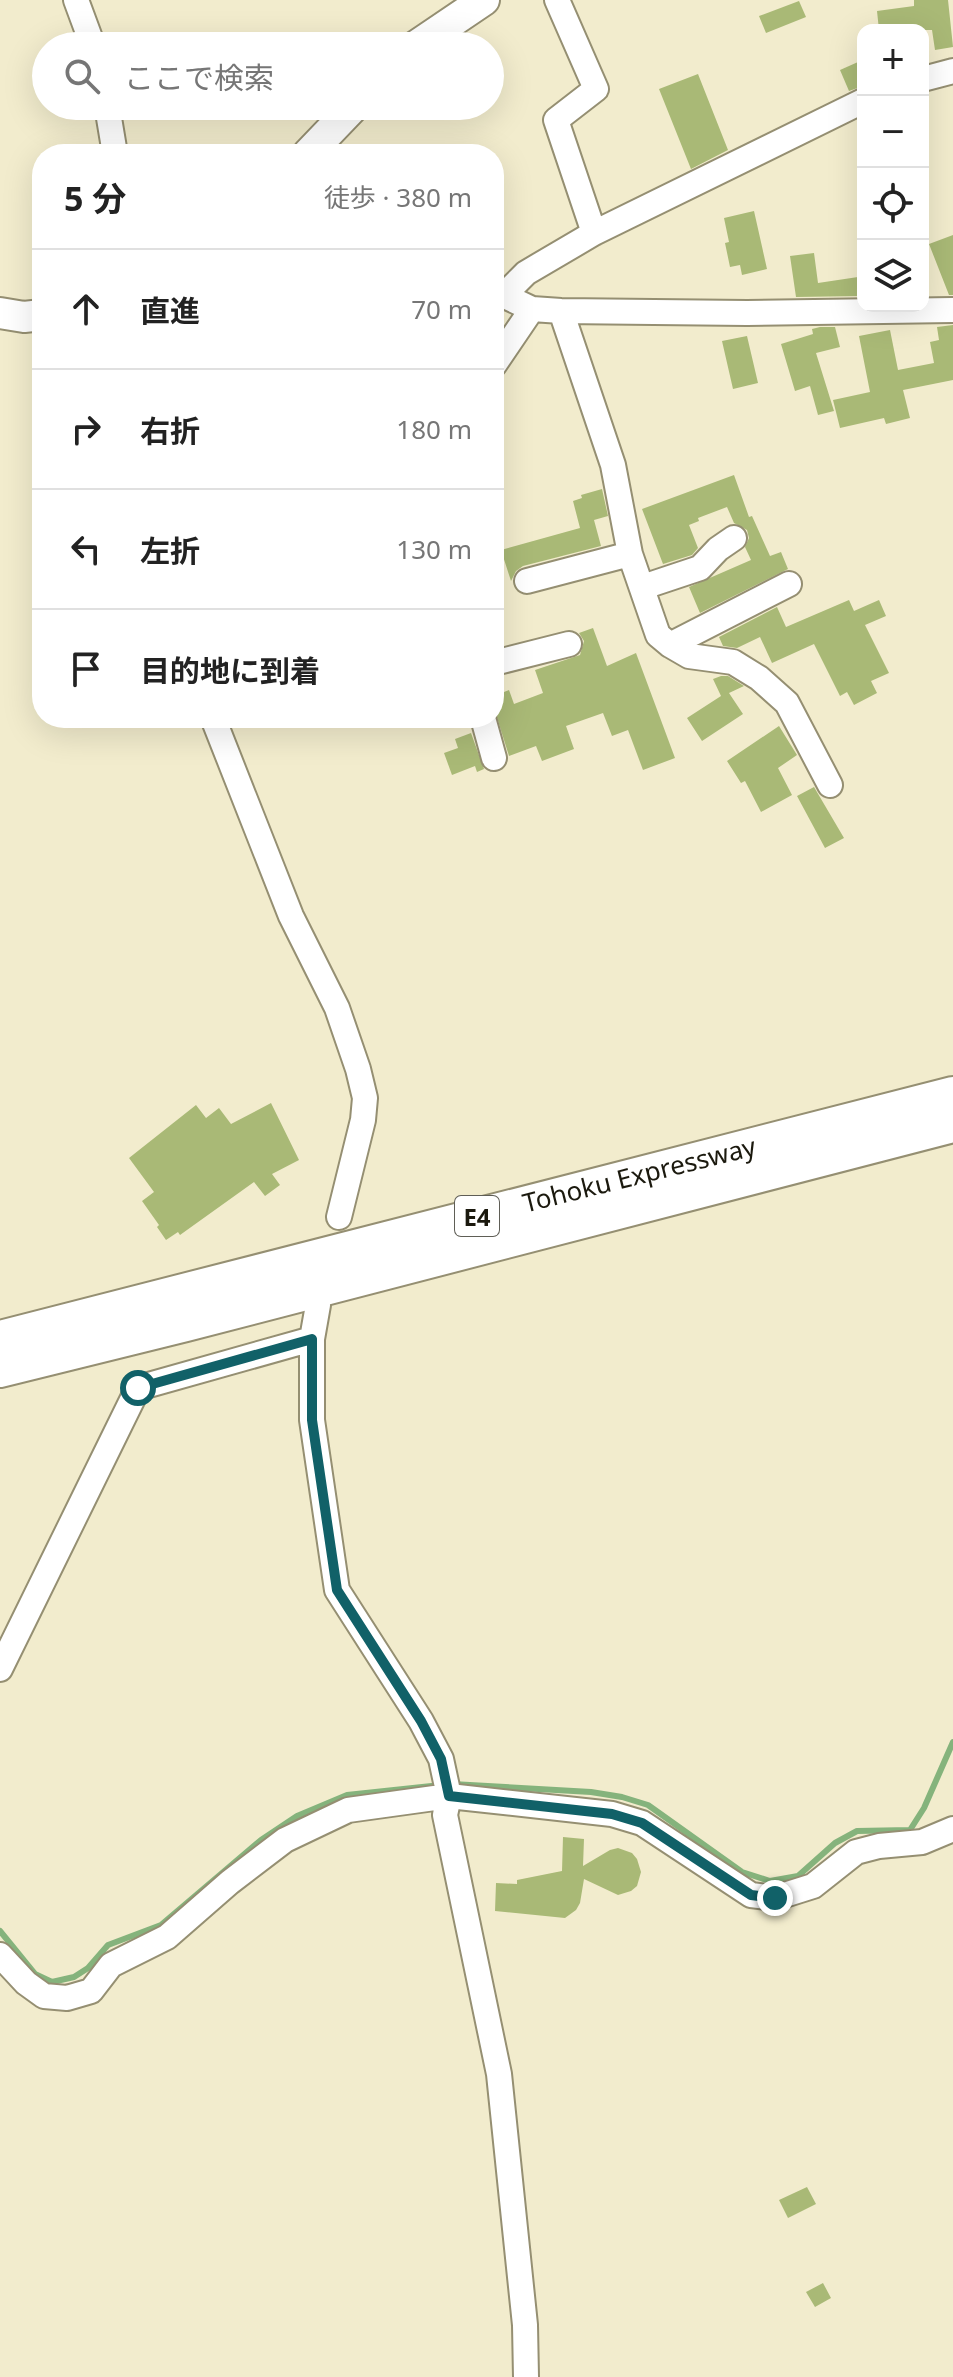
<!DOCTYPE html>
<html lang="ja">
<meta charset="utf-8">
<style>
:root{--surface:#fff;--page:#f6f6f6;--text:#222;--muted:#767676;--line:#e0e0e0}
body{margin:0;font-family:"Noto Sans","Noto Sans JP",sans-serif;background:var(--page);color:var(--text)}
.controls{position:absolute;right:24px;top:24px;display:grid;overflow:hidden;border-radius:16px;box-shadow:0 8px 32px #0002}
.controls button{width:72px;height:72px;display:grid;place-items:center;padding:0;border:0;border-bottom:2px solid var(--line);background:var(--surface);color:var(--text);font:40px sans-serif}
.stop{position:absolute;width:24px;height:24px;margin:-18px;border:6px solid #116168;border-radius:50%;background:#fff}
.stop.end{background:#116168;border-color:#fff;box-shadow:0 2px 8px #0008}
.list{margin:0;padding:0;list-style:none}
h2{display:flex;justify-content:space-between;align-items:center;height:104px;margin:0;padding:0 32px;font-size:34px}
h2 small{font-size:26px;font-weight:400;color:var(--muted)}
.list li{display:grid;grid-template-columns:52px 1fr auto;gap:24px;align-items:center;box-sizing:border-box;height:120px;padding:0 32px;border-top:2px solid var(--line)}
.list b{display:block;font-size:30px;white-space:nowrap}
.list em{font-size:26px;font-style:normal;color:var(--muted)}
.icon{flex:none;width:44px;height:44px;fill:none;stroke:currentColor;stroke-width:2;stroke-linecap:round;stroke-linejoin:round}
.map{position:relative;flex:none;width:953px;height:2377px;overflow:hidden}
.search{position:absolute;background:var(--surface);box-shadow:0 8px 32px #0002;left:32px;top:32px;width:472px;height:88px;display:flex;align-items:center;gap:20px;box-sizing:border-box;padding:0 28px;border-radius:44px;color:var(--muted);font-size:30px}
.panel{position:absolute;background:var(--surface);box-shadow:0 8px 32px #0002;left:32px;top:144px;width:472px;height:584px;border-radius:32px}
.map>svg:first-child{display:block}
</style>
<div class="map">
<svg width="953" height="2377" viewBox="0 0 953 2377">
<rect width="100%" height="100%" fill="#f2eccd"/>
<g fill="none" stroke-linecap="round" stroke-linejoin="round">
<path stroke="#85b37c" stroke-width="6" d="M 452,1784 L 591,1792 L 622,1797 L 648,1805 L 742,1872 L 770,1881 L 798,1876 L 835,1843 L 857,1831 L 910,1830 L 924,1808 L 953,1742
M 0,1931 L 35,1974 L 52,1982 L 74,1977 L 88,1968 L 108,1945 L 161,1925 L 261,1840 L 297,1816 L 347,1795 L 441,1785"/>
</g>
<path fill="#a9b976" d="M 914,0 L 948,0 L 953,47 L 935,50 L 932,30 L 879,30 L 877,11 L 914,6 Z
M 799,1 L 806,17 L 766,33 L 759,16 Z
M 858,62 L 863,76 L 863,86 L 849,91 L 840,70 Z
M 698,74 L 728,150 L 691,169 L 659,89 Z
M 754,211 L 767,269 L 742,275 L 740,265 L 730,267 L 725,243 L 729,242 L 724,218 Z
M 953,235 L 953,295 L 949,295 L 929,244 Z
M 814,253 L 818,283 L 858,277 L 861,296 L 796,297 L 790,256 Z
M 953,325 L 953,380 L 903,390 L 910,418 L 886,424 L 884,418 L 840,428 L 833,400 L 870,392 L 859,336 L 890,330 L 898,370 L 934,363 L 930,342 L 939,340 L 937,327 Z
M 820,327 L 835,327 L 840,347 L 816,353 L 834,411 L 818,415 L 810,386 L 795,391 L 781,344 L 813,334 L 812,329 Z
M 747,336 L 758,383 L 733,389 L 722,341 Z
M 734,475 L 749,517 L 752,516 L 770,556 L 781,552 L 788,569 L 700,613 L 689,587 L 751,560 L 745,547 L 749,538 L 747,530 L 734,523 L 727,507 L 698,518 L 699,521 L 689,525 L 698,548 L 692,555 L 663,564 L 642,509 Z
M 602,489 L 608,516 L 594,520 L 601,546 L 523,566 L 516,571 L 511,581 L 501,550 L 580,528 L 573,501 L 582,498 L 581,495 Z
M 849,600 L 854,611 L 879,600 L 886,616 L 865,625 L 889,673 L 871,681 L 877,693 L 854,705 L 847,692 L 840,696 L 814,644 L 772,663 L 760,637 L 737,648 L 723,646 L 719,637 L 777,607 L 786,627 Z
M 593,628 L 607,666 L 636,653 L 675,758 L 643,770 L 628,730 L 612,736 L 603,713 L 566,726 L 574,749 L 542,761 L 536,746 L 509,756 L 494,708 L 494,696 L 509,690 L 514,704 L 543,693 L 535,670 L 580,655 L 584,641 L 579,633 Z
M 721,676 L 728,676 L 744,686 L 729,693 L 743,714 L 702,741 L 687,718 L 721,696 L 713,679 Z
M 779,726 L 797,755 L 778,768 L 792,795 L 761,812 L 745,781 L 741,783 L 727,761 Z
M 471,733 L 484,769 L 477,772 L 475,766 L 452,775 L 444,753 L 458,748 L 455,739 Z
M 814,787 L 844,838 L 825,848 L 797,796 Z
M 271,1103 L 299,1160 L 272,1174 L 280,1185 L 265,1196 L 254,1182 L 180,1235 L 178,1232 L 166,1240 L 157,1227 L 159,1225 L 142,1201 L 154,1192 L 129,1158 L 196,1105 L 206,1118 L 219,1108 L 231,1124 Z
M 563,1837 L 584,1839 L 583,1866 L 610,1850 L 618,1848 L 632,1853 L 637,1859 L 641,1872 L 637,1886 L 631,1891 L 618,1895 L 584,1879 L 580,1903 L 576,1910 L 565,1918 L 495,1911 L 496,1883 L 517,1884 L 517,1880 L 562,1871 Z
M 807,2187 L 816,2204 L 788,2218 L 779,2200 Z
M 823,2283 L 831,2298 L 815,2307 L 806,2292 Z"/>
<g fill="none" stroke-linecap="round" stroke-linejoin="round">
<defs>
<path id="minor" d="M 76,0 L 93,46
M 557,0 L 596,89 L 556,120 L 594,233
M 923,79 L 953,71
M 107,106 L 115,154
M 494,291 L 532,309 L 561,311 L 747,313 L 953,310
M 505,294 L 526,273 L 594,233 L 863,101
M 561,311 L 613,465 L 630,554 L 658,635 L 670,645 L 689,656 L 733,662 L 759,678 L 787,703 L 830,785
M 494,365 L 532,309
M 527,581 L 630,554
M 643,587 L 700,568 L 718,549 L 734,538
M 670,645 L 789,584
M 494,663 L 569,644
M 213,718 L 291,916 L 337,1008 L 358,1069 L 365,1098 L 363,1120 L 339,1217
M 483,718 L 494,758
M 318,1305 L 312,1339 L 312,1420 L 337,1590 L 421,1721 L 441,1759 L 449,1796 L 445,1815 L 499,2074 L 525,2325 L 526,2377
M 0,1669 L 138,1388 L 312,1339
M 0,1955 L 26,1983 L 44,1996 L 67,1998 L 91,1991 L 111,1965 L 167,1937 L 230,1882 L 285,1840 L 348,1810 L 449,1796 L 612,1814 L 642,1823 L 751,1895 L 775,1898 L 813,1886 L 856,1852 L 879,1846 L 922,1842 L 953,1829"/>
<path id="major" d="M 416,46 L 484,0
M 308,154 L 354,106
M 0,313 L 24,317 L 42,315"/>
<path id="highway" d="M 0,1338 L 953,1094
M 0,1370 L 186,1324 L 953,1125"/>
</defs>
<use href="#minor" stroke="#958f72" stroke-width="28"/>
<use href="#major" stroke="#958f72" stroke-width="34"/>
<use href="#highway" stroke="#958f72" stroke-width="38"/>
<use href="#minor" stroke="#fff" stroke-width="24"/>
<use href="#major" stroke="#fff" stroke-width="30"/>
<use href="#highway" stroke="#fff" stroke-width="34"/>
</g>
<g fill="none" stroke-linecap="round" stroke-linejoin="round">
<path stroke="#116168" stroke-width="10" d="M 138,1388 L 312,1339 L 312,1420 L 337,1590 L 421,1721 L 441,1759 L 449,1796 L 612,1814 L 642,1823 L 751,1895 L 775,1898"/>
</g>
<g text-anchor="middle" dominant-baseline="central" stroke-width="7" stroke-linejoin="round" paint-order="stroke">
<rect fill="#fff" stroke="#5f5e56" stroke-width="2" x="455" y="1196" width="44" height="40" rx="6"/>
<g font-size="24" font-weight="bold" fill="#1b190e">
<text x="477" y="1216">E4</text>
</g>
<g font-size="26" fill="#1b190e" stroke="#fff">
<text transform="translate(639 1174) rotate(-14)">Tohoku Expressway</text>
</g>
</g>
</svg>
<div class="controls">
<button>+</button>
<button>−</button>
<button><svg class="icon" aria-label="locate" viewBox="0 0 24 24"><circle cx="12" cy="12" r="6"/><path d="M12 2v4M12 18v4M2 12h4M18 12h4"/></svg></button>
<button><svg class="icon" aria-label="layers" viewBox="0 0 24 24"><path d="M12 4l9 5-9 5-9-5zM3 14l9 5 9-5"/></svg></button>
</div>
<div class="stop" style="left:138px;top:1388px"></div>
<div class="stop end" style="left:775px;top:1898px"></div>
<div class="search"><svg class="icon" aria-label="search" viewBox="0 0 24 24"><circle cx="10" cy="10" r="6"/><path d="M15 15l6 6"/></svg>ここで検索</div>
<section class="panel">
<h2>5 分<small>徒歩 · 380 m</small></h2>
<ul class="list">
<li><svg class="icon" aria-label="ahead" viewBox="0 0 24 24"><path d="M12 20V5M6 11l6-6 6 6"/></svg><div><b>直進</b></div><em>70 m</em></li>
<li><svg class="icon" aria-label="right" viewBox="0 0 24 24"><path d="M7 20v-9h11M14 6l5 5-5 5"/></svg><div><b>右折</b></div><em>180 m</em></li>
<li><svg class="icon" aria-label="left" viewBox="0 0 24 24"><path d="M17 20v-9H6M10 6l-5 5 5 5"/></svg><div><b>左折</b></div><em>130 m</em></li>
<li><svg class="icon" aria-label="arrive" viewBox="0 0 24 24"><path d="M6 21V4h12l-3 4 3 4H6"/></svg><div><b>目的地に到着</b></div></li>
</ul>
</section>
</div>
